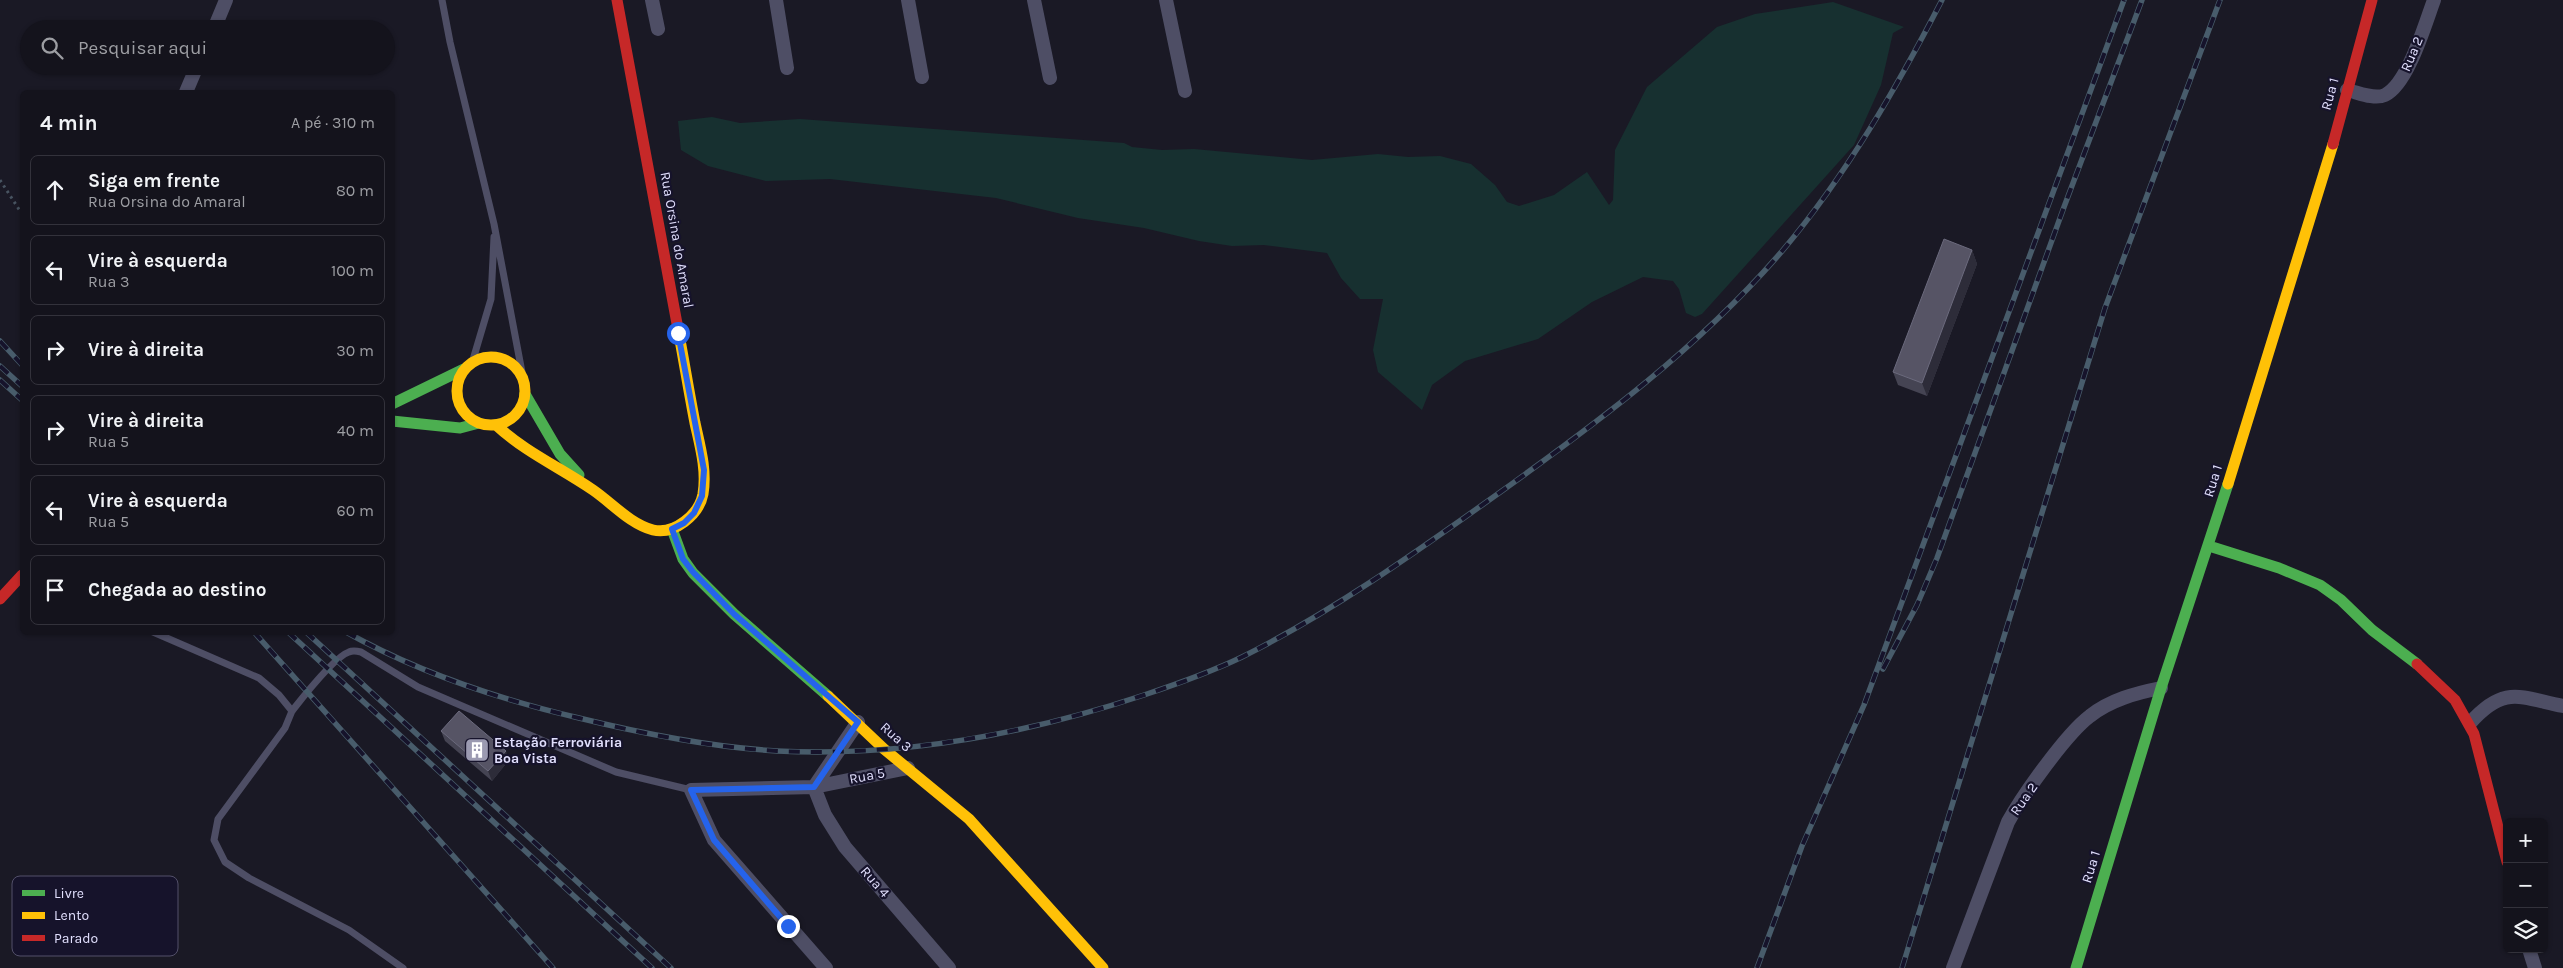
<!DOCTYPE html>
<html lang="pt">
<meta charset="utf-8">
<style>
:root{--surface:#14131c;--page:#1d1c25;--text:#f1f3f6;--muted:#9d9ea3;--line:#33323b}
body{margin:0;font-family:Karla,sans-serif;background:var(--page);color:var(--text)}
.controls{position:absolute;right:15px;bottom:15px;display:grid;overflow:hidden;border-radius:8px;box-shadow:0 1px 4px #0004}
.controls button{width:45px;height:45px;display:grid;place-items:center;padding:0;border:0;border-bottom:1px solid var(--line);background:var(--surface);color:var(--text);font:25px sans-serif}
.stop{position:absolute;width:15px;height:15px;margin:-11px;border:4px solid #2563eb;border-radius:50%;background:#fff}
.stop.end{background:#2563eb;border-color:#fff;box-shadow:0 1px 5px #0008}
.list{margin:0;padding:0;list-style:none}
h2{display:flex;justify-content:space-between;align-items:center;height:65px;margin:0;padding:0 20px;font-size:21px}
h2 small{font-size:16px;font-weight:400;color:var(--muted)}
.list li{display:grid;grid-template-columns:32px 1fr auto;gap:15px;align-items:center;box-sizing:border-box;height:70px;margin:0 10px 10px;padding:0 10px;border:1px solid var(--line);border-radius:8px}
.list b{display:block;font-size:19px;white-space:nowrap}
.list p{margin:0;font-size:16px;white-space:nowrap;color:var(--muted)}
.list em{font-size:16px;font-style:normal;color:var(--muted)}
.icon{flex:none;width:28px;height:28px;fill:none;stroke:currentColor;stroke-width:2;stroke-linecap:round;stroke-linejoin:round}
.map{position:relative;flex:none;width:2563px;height:968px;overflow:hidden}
.search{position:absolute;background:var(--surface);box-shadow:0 1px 4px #0004;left:20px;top:20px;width:375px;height:55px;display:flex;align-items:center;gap:12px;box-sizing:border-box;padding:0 18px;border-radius:28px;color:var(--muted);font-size:19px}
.panel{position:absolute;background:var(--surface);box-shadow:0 1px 4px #0004;left:20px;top:90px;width:375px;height:545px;border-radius:8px}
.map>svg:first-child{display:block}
</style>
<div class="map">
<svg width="2563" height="968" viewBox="0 0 2563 968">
<rect width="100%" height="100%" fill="#1a1925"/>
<path fill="#173030" d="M 1833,2 L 1904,27 L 1893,33 L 1881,85 L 1854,145 L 1702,314 L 1695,317 L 1686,313 L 1679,289 L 1673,281 L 1643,277 L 1592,302 L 1538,339 L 1465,361 L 1432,385 L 1422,410 L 1378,372 L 1373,350 L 1383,299 L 1360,299 L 1341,278 L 1327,253 L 1264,245 L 1232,246 L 1199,241 L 1144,228 L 1078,218 L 996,198 L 830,179 L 766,181 L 708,166 L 681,150 L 678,121 L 712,117 L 740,123 L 800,119 L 1124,143 L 1132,147 L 1162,150 L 1194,149 L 1312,160 L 1378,154 L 1408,157 L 1440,156 L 1471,164 L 1495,185 L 1507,202 L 1519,206 L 1554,195 L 1587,172 L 1609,205 L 1613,200 L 1615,150 L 1647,87 L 1717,27 L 1755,14 Z"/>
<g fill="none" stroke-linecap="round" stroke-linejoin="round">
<path stroke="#485461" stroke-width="3" stroke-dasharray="2.5 4" stroke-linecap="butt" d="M 0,180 L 22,214"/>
<path stroke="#4e4e65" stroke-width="7" d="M 442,0 L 450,42 L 494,224 L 525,388
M 472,363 L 491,299 L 494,237
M 153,632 L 259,678 L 279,695 L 292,711 L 285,728 L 218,819 L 214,840 L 225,862 L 249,878 L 349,930 L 403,968
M 292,711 C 303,697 334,657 349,652 C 353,650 357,651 361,652 L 418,687 L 616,772 L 691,790"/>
<path stroke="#4e4e65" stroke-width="14" d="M 652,0 L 658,29
M 776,0 L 787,68
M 908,0 L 922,77
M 1034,0 L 1050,78
M 1166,0 L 1185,91
M 214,29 L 226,0
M 2347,90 C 2357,92 2374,100 2385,95 C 2408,84 2425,24 2434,0
M 186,92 L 197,66
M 858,722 L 814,787 L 825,815 L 845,847 L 949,968
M 2470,723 C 2504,685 2519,697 2563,706
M 2529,949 L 2535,968
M 826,968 L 714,840 L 691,790 L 814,787 L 908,768
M 1953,968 L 2008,822 C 2023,795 2066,734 2090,716 C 2110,700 2136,693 2161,688"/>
<path stroke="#4caf50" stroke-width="11" d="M 525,394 L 560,454 L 579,475
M 392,404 L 464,369
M 392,421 L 460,428 L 479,423
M 672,529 L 683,559 L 693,573 L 734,614 L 828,696
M 2209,546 L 2279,568 L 2320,585 L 2341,600 L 2372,630 L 2417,664
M 2076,968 L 2161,688 L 2228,484"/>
<path stroke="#ffc107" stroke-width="11" d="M457 391a34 34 0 1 1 68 0a34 34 0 1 1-68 0Z
M 496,425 C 525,452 561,468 593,490 C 612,503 630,524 653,530 C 674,535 699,515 703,494 C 707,470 700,446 695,423 C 689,392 684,361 678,329
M 2228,484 L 2333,144
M 828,696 L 884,749 L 969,819 L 1103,968"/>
<path stroke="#c62828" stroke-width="11" d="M 617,0 L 678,329
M 2333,144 L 2372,0
M 0,599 L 22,575
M 2417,664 L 2455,700 L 2474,734 L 2507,862"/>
<defs>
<path id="rail" d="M 0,341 L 22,365
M 0,366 L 22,386
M 0,380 L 22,400
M 254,632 L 553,968
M 288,632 L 652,968
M 306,632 L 671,968
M 346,632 C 419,673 498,699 579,718 C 644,734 710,747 777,751 C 900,757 1027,734 1144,695 C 1177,684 1211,672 1242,657 C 1330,613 1412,555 1492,498 C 1597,423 1699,348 1783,250 C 1847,174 1897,87 1942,0
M 1883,669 L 1917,605 L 1937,558 L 2064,207 L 2142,0
M 1757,968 L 1802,846 L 1864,705 L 2124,0
M 1902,968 L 2105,308 L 2220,0"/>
</defs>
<use href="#rail" stroke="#485c6b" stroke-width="5.5"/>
<use href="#rail" stroke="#16132b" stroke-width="4" stroke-dasharray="11" stroke-linecap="butt"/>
</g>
<path fill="#454453" d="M 1972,250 L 1977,264 L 1927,396 L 1898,385 L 1893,372 Z
M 441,731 L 509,760 L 492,781 L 445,741 Z"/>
<path fill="#2d2c39" d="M 1972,250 L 1977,264 L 1927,396 L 1922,383 Z
M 506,751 L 509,760 L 492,781 L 488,771 Z"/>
<path fill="#565465" stroke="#6b6a7d" d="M 1944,239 L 1972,250 L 1922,383 L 1893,372 Z
M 459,711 L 506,751 L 488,771 L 441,731 Z"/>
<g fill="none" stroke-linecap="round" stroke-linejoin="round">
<path stroke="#2563eb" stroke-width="6" d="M 678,333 L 704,470 L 702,496 L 694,513 L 684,523 L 672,529 L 683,559 L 693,572 L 734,614 L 858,722 L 814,787 L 691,790 L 714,840 L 788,926"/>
</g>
<defs>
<symbol id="building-square" viewBox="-11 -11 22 22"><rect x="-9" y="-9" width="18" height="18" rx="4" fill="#9b9ab1" stroke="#16132b"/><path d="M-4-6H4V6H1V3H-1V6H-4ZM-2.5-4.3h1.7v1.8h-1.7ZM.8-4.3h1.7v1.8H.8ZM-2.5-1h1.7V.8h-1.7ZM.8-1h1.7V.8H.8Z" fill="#fff"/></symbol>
</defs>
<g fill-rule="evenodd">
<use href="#building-square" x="463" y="736" width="28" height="28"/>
</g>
<g text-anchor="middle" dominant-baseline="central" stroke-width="4.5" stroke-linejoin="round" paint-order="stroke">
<g font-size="14" fill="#e1dffd" stroke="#16132b">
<text transform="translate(2412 54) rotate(-67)">Rua 2</text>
<text transform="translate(2330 94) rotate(-75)">Rua 1</text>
<text transform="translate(677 240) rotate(80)">Rua Orsina do Amaral</text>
<text transform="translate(2213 481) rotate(-73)">Rua 1</text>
<text transform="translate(896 737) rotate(42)">Rua 3</text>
<text transform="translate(867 776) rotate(-11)">Rua 5</text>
<text transform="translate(2024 799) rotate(-55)">Rua 2</text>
<text transform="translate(2091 867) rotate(-73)">Rua 1</text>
<text transform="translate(875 882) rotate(49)">Rua 4</text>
</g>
<g font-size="14" font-weight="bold" fill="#e1dffd" stroke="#16132b" text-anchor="start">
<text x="494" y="742">Estação Ferroviária<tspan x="494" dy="16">Boa Vista</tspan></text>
</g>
</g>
<rect x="12" y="876" width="166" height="80" rx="8" fill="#16132b" stroke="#53506a" stroke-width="1"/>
<rect x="22" y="890" width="23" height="6" fill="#4caf50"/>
<rect x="22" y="912" width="23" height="7" fill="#ffc107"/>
<rect x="22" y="935" width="23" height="6" fill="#c62828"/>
<g font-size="14" fill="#e1dffd">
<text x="54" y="898">Livre</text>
<text x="54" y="920">Lento</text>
<text x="54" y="943">Parado</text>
</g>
</svg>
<div class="controls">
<button>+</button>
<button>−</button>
<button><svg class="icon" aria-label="layers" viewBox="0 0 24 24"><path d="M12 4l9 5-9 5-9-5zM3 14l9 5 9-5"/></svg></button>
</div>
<div class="stop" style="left:678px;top:333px"></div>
<div class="stop end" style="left:788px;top:926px"></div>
<div class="search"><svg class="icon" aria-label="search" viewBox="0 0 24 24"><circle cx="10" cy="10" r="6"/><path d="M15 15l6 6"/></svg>Pesquisar aqui</div>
<section class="panel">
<h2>4 min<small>A pé · 310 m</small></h2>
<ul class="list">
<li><svg class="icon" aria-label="ahead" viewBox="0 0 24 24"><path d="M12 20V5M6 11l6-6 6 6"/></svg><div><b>Siga em frente</b><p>Rua Orsina do Amaral</p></div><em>80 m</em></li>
<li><svg class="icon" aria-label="left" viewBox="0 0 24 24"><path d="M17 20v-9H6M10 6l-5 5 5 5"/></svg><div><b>Vire à esquerda</b><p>Rua 3</p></div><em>100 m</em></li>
<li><svg class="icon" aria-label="right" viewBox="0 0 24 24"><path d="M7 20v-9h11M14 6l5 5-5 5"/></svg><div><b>Vire à direita</b></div><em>30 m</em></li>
<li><svg class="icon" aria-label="right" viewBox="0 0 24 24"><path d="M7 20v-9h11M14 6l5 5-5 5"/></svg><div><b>Vire à direita</b><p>Rua 5</p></div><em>40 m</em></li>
<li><svg class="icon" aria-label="left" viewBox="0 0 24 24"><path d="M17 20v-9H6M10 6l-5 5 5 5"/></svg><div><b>Vire à esquerda</b><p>Rua 5</p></div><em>60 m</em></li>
<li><svg class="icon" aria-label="arrive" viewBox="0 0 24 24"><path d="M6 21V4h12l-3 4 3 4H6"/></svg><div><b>Chegada ao destino</b></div></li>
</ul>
</section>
</div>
